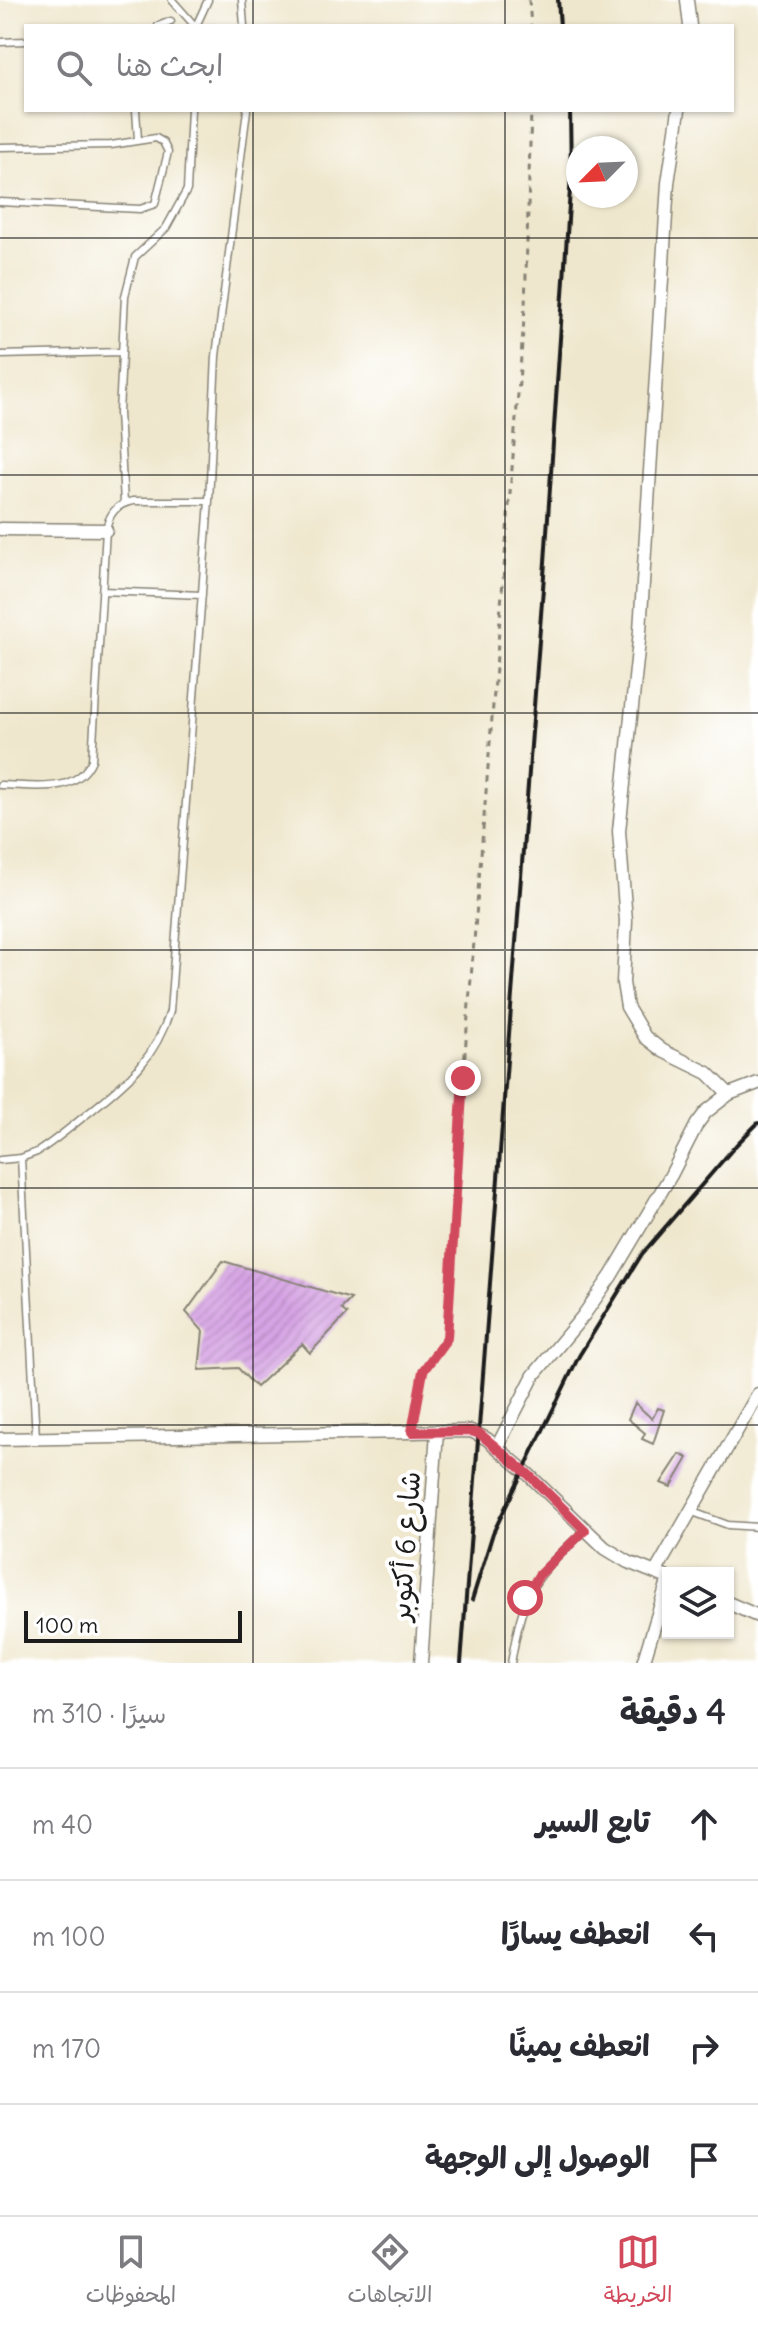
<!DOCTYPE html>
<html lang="ar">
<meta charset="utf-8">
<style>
:root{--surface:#fff;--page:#f7f7f7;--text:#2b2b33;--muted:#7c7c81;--line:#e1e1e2;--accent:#d1495b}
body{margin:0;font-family:Delius,"Playpen Sans Arabic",sans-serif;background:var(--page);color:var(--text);direction:rtl}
.controls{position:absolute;right:24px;bottom:24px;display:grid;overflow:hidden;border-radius:0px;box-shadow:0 2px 6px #0004}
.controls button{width:72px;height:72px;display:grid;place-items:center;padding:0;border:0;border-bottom:2px solid var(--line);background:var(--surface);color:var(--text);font:40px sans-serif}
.compass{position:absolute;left:566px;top:136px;width:72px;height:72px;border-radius:50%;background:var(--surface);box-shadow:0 2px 6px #0004;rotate:246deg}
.scale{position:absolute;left:24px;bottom:20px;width:218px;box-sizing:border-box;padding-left:8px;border:4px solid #1c1c1c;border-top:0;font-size:22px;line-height:28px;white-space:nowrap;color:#1c1c1c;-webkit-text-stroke:6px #fff;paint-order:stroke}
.stop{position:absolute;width:24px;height:24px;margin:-18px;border:6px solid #d1495b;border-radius:50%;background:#fff}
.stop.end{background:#d1495b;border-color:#fff;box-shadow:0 2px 8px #0008}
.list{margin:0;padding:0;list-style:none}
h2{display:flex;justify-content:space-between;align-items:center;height:104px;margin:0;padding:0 32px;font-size:34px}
h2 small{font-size:26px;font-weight:400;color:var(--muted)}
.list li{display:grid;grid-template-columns:52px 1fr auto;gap:24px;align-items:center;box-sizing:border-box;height:112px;padding:0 32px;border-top:2px solid var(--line)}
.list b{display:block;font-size:30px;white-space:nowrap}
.list em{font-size:26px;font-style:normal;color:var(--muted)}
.icon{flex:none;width:44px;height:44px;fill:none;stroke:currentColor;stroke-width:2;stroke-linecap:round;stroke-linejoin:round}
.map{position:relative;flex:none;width:758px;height:1663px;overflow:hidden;direction:ltr}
.search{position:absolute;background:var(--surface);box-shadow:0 2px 6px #0004;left:24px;right:24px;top:24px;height:88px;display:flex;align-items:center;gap:20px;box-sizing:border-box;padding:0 28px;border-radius:0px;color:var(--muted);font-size:30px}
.sheet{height:552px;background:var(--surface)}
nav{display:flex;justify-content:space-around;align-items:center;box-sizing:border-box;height:112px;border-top:2px solid var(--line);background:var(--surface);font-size:22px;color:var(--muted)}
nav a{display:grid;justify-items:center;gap:4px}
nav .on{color:var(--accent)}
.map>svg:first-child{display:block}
</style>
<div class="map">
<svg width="758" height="1663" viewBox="0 0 758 1663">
<defs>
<pattern id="building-hatch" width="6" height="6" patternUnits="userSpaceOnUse" patternTransform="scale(2)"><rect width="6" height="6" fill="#d6a3e4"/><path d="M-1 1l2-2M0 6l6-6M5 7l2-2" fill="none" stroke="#b78cc3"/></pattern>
</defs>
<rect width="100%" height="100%" fill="#fff"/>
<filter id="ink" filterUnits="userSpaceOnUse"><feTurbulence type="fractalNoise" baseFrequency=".0125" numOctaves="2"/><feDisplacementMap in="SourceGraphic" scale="16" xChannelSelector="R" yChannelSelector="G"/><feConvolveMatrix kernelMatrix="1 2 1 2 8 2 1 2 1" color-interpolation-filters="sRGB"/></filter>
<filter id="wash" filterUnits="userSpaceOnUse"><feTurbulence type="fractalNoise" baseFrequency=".006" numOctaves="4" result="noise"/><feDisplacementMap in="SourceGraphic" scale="32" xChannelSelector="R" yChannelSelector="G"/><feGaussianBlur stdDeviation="1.8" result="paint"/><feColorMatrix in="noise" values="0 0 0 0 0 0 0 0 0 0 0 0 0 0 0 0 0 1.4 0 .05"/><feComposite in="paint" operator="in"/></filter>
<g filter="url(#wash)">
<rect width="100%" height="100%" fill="#efe7cd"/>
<g id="blocks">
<path fill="url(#building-hatch)" d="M 223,1261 L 351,1299 L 341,1309 L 347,1314 L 310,1353 L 302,1344 L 256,1387 L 238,1368 L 199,1370 L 203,1331 L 186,1312 Z
M 635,1403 L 652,1419 L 658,1408 L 664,1410 L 653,1444 L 642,1439 L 645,1433 L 628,1419 Z
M 680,1454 L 688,1458 L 671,1487 L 661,1483 Z"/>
</g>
</g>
<g filter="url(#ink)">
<use href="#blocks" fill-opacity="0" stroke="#868274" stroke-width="2"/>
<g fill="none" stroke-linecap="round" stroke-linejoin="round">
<defs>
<path id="service" d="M 172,0 L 195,26
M 242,0 L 244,26
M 158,26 L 171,21
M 196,26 L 208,0
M 0,42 L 26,41
M 136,110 L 138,140
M 0,147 L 111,145 L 156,138 L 163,142 L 168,152 L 155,204 L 140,209 L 0,202
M 0,355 L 122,352
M 124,503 L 119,413 L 125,296 L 135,257 L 166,228 L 187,190 L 191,110
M 102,591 L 202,595
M 0,785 C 32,785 76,796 92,760 L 106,530 C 109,513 117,504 133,501 L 209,501
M 21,1158 L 36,1438
M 0,1160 L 21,1158 L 37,1152 C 56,1140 73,1125 91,1111 C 129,1080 155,1059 170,1011 L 209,501 L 216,356 L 247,110
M 690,1511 L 728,1525 L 758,1527
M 511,1663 C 524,1589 531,1581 585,1530"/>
<path id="minor" d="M 687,0 L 690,26
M 679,110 L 668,183 L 640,631 L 619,831 L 626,921 L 623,983 L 627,1007 L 645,1037 L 663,1051 L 708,1073 L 729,1094
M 0,529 L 106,530
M 0,1439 L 471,1431 L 487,1439 L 528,1474 L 605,1548 L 628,1562 L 668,1578
M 497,1447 L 534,1375 L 583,1316 L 611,1276 L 671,1175 L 697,1124 L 706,1112 L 729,1094 L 758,1083
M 655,1573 L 758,1394
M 728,1603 L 758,1616
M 421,1663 L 437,1431
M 643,1663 L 668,1581"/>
</defs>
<use href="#service" stroke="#868274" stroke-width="9"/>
<use href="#minor" stroke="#868274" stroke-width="15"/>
<path stroke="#868274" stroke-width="3" stroke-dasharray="6 6" stroke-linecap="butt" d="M 529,0 L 531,26
M 414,1420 L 423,1371 L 447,1338 L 463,1078 L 525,307 L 531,110"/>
<use href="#service" stroke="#fff" stroke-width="6"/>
<use href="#minor" stroke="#fff" stroke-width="12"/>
<path stroke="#1c1c1c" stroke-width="4" d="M 558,0 L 560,26
M 472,1600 L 493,1533 L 579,1356 L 642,1254 L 737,1144 L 758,1123
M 461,1663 L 545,562 L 571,175 L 570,110"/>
</g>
</g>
<g fill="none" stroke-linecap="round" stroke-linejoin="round" filter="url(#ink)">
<path stroke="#d1495b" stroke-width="10" d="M 463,1078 L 447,1338 L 423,1371 L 412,1432 L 471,1431 L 480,1434 L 528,1474 L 585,1530 L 539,1575 L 525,1598"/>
</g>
<path fill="none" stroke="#1c1c1c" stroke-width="2" stroke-opacity="0.55" d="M 253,0 L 253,26M 505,0 L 505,26M 253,110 L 253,1663M 505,110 L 505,1663M 0,238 L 758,238M 0,475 L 758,475M 0,713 L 758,713M 0,950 L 758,950M 0,1188 L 758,1188M 0,1425 L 758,1425"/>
<g text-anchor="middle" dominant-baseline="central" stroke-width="8" stroke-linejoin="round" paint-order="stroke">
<g font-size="28" fill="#1c1c1c" stroke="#fff">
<text transform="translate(405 1546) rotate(-86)">شارع 6 أكتوبر</text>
</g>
</g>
</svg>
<div class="controls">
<button><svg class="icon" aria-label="layers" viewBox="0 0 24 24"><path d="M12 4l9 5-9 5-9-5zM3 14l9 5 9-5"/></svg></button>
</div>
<svg class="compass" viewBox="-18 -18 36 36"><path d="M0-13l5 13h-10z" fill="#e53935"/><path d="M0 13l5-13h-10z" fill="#7c7c81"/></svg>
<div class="scale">100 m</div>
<div class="stop" style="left:525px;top:1598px"></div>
<div class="stop end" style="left:463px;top:1078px"></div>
<div class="search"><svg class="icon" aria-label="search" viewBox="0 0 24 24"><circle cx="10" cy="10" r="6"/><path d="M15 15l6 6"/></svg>ابحث هنا</div>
</div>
<section class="sheet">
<h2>4 دقيقة<small>سيرًا · 310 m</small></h2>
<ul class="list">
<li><svg class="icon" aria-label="ahead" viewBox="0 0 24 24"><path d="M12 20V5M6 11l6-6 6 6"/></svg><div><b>تابع السير</b></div><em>40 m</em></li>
<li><svg class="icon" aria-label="left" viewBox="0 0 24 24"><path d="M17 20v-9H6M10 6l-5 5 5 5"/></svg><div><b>انعطف يسارًا</b></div><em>100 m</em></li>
<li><svg class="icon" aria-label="right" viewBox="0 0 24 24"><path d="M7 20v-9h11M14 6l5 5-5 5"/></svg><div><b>انعطف يمينًا</b></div><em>170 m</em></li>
<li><svg class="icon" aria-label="arrive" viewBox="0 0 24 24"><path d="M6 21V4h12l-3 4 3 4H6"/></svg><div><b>الوصول إلى الوجهة</b></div></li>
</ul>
</section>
<nav>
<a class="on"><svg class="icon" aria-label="map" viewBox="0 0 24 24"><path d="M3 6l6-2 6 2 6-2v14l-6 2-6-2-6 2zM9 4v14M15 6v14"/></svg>الخريطة</a>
<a><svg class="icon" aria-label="directions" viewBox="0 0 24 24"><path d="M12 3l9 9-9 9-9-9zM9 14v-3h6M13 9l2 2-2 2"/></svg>الاتجاهات</a>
<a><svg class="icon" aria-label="saved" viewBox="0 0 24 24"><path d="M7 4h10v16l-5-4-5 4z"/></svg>المحفوظات</a>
</nav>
